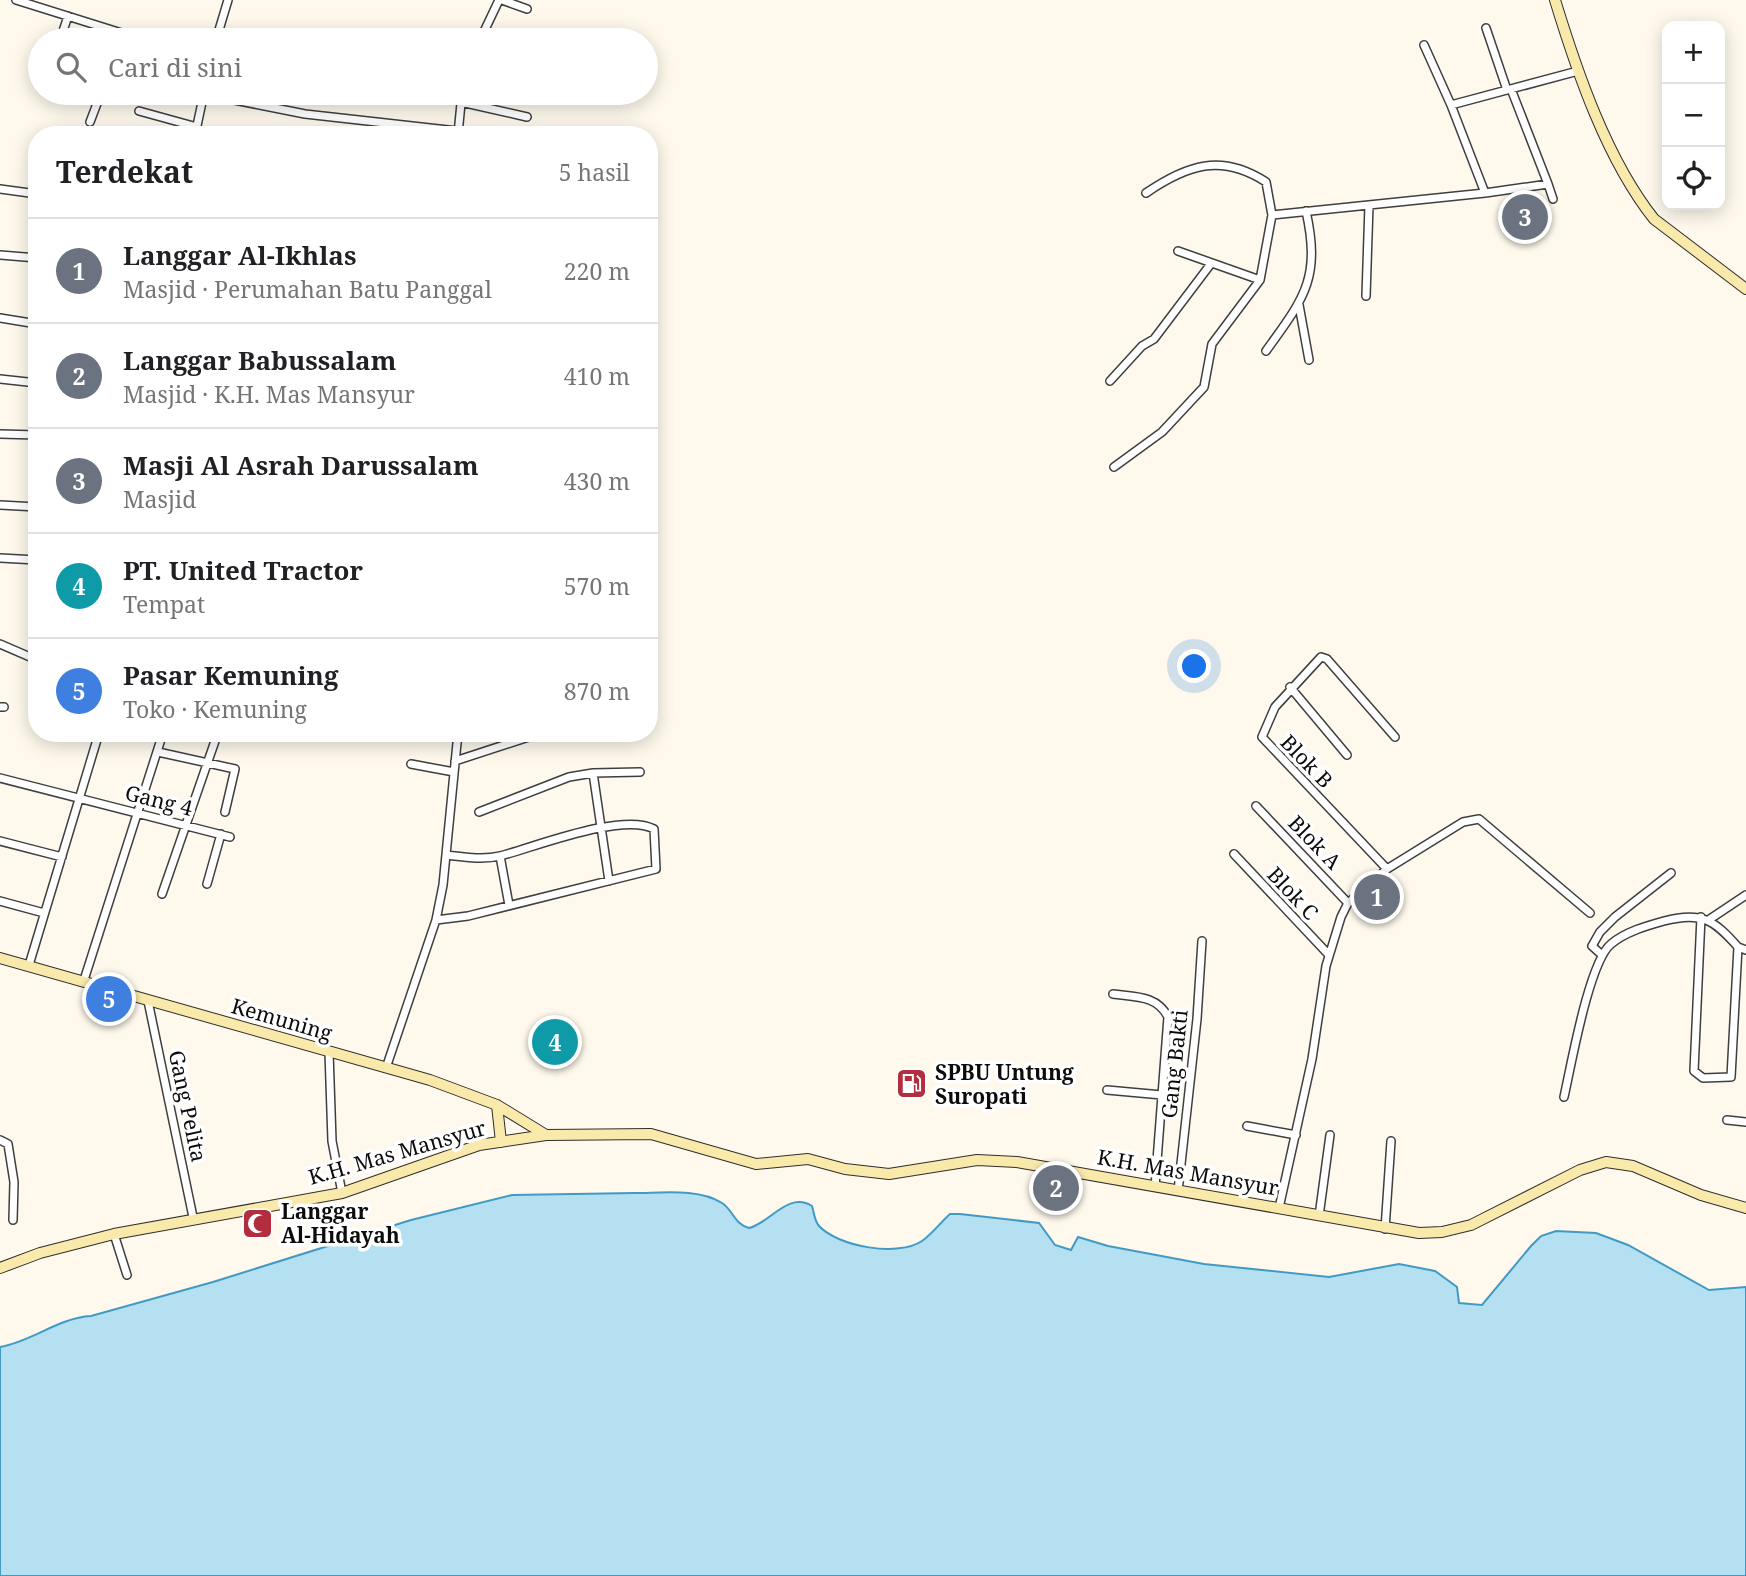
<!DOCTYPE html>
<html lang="id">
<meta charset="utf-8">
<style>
:root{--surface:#fff;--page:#f2f2f2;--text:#202124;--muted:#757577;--line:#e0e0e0;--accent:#b45309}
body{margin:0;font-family:"Noto Serif",serif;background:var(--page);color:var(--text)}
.controls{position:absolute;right:21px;top:21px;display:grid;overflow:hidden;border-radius:14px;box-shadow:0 4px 18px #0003}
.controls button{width:63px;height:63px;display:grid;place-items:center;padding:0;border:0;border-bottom:2px solid var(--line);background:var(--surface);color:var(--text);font:35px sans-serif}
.you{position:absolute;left:1195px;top:667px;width:24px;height:24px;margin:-18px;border:5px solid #fff;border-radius:50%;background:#1a73e8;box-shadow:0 0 0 10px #1a73e833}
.badge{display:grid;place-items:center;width:46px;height:46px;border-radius:50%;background:var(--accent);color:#fff;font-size:23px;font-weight:700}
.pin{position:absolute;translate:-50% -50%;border:4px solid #fff;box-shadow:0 2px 7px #0006}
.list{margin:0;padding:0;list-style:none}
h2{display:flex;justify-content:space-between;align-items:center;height:91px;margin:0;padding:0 28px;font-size:30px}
h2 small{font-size:23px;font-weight:400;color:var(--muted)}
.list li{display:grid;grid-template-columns:46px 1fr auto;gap:21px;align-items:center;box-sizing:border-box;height:105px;padding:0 28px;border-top:2px solid var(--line)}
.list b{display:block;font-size:26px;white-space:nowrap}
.list p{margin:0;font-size:23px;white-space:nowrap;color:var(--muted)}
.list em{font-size:23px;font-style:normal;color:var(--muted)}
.icon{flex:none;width:38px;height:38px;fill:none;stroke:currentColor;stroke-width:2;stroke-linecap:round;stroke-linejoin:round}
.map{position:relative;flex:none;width:1746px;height:1576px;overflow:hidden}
.search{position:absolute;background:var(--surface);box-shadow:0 4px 18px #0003;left:28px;top:28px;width:630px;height:77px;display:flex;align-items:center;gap:18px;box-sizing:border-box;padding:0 24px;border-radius:38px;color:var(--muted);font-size:26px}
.panel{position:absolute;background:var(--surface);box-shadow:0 4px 18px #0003;left:28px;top:126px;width:630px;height:616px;border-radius:28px}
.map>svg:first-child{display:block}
</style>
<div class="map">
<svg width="1746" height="1576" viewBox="0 0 1746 1576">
<rect width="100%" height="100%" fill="#fef9ec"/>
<path fill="#b4e0f2" stroke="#409ac4" stroke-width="2" d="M 635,1193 C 661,1193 699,1188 722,1203 C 733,1210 735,1225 749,1228 C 770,1223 788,1191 812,1206 C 814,1212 814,1220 819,1226 C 839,1247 898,1257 922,1241 C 932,1234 941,1222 950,1214 L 960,1214 L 1039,1223 L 1055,1245 L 1071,1250 L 1078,1237 L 1108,1246 L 1204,1264 L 1329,1277 L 1399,1264 L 1435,1271 L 1457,1287 L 1459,1303 L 1482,1305 L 1531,1246 L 1541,1236 L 1556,1231 L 1596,1233 L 1628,1245 L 1709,1290 L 1746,1287 L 1746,1576 L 0,1576 L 0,1347 C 33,1341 58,1318 91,1316 L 213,1282 L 411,1220 L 512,1195 Z"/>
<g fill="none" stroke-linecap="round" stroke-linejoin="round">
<defs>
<path id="street" d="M 16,0 L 144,40
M 502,0 L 527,9
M 1486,28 L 1507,90
M 218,32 L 257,40
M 60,40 L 68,16
M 216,40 L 228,0
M 480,40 L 499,0
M 1424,45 L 1451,105
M 204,94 L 305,114 L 457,131
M 461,102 L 527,117
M 139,111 L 197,127
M 90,122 L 101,93
M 458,134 L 462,93
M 195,135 L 204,93
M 1548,184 L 1553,199
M 0,189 L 37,194
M 1146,193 C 1187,165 1221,153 1266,182 L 1272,215
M 1485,193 L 1548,184 L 1511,89
M 1178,251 L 1260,280
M 0,255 L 37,258
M 1366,296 L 1369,205
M 1299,305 L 1309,360
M 0,318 L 37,324
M 1266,351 C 1304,298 1321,279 1306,211
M 0,379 L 37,383
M 1110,381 L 1142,346 L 1154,339 L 1210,265
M 0,434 L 37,435
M 1114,467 L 1162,432 L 1204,387 L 1212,344 L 1260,280 L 1272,215 L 1485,193 L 1451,105 L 1578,71
M 0,505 L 37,507
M 0,558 L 37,560
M 0,644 L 37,660
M 1290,687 L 1347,755
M 0,707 L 4,707
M 158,752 L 235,769 L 225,812
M 455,761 L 541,733
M 411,764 L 454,772
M 593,773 L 640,772
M 0,778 L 230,837
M 1256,806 L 1348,903
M 479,812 L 569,777 L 593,773 L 609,881
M 0,841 L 62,857
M 1234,854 L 1329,955
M 500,856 L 509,905
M 1387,869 L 1262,737 L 1275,707 L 1321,657 L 1327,659 L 1395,737
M 207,884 L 221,834
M 162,894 L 215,741
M 0,901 L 44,913
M 1701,917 L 1694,1071 L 1703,1078 L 1731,1077 L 1738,947 L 1746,950
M 1710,919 L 1746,895
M 436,920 L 468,916 L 656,869 L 654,829 C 622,812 535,847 500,856 C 483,860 464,857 446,855
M 1602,955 L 1592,946 L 1600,932 L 1615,917 L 1671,873
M 29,965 L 99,733
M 84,980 L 163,733
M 1113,994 C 1135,997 1157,995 1168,1017 L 1155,1187
M 148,1001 L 193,1217
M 329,1052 L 332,1141 L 342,1193
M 386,1068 L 436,920 L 443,885 L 458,733
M 1107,1090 L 1162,1095
M 1564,1097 C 1571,1066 1589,962 1611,944 C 1625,932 1646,926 1664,921 C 1702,911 1714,920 1738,947
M 1727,1120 L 1746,1122
M 1247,1126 L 1296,1135
M 0,1140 L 8,1144 L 14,1182 L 13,1220
M 1178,1191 L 1197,1019 L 1202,941
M 1044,1197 L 1047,1167
M 1279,1208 L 1312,1059 L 1326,966 L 1341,917 L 1348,903 L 1387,869 L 1463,822 L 1479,819 L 1590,913
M 1319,1216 L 1330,1135
M 1385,1229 L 1391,1141
M 114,1234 L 127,1275"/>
<path id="secondary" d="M 1555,0 C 1577,72 1607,160 1654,219 L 1746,289
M 0,958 L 430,1080 L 497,1105 L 546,1135
M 497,1105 L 501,1142
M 0,1268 L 40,1253 L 114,1234 L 342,1193 L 479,1145 L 546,1135 L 651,1134 L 756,1164 L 808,1159 L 845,1169 L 889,1174 L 977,1160 L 1017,1162 L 1419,1233 L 1442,1232 L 1471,1225 L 1580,1170 L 1606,1162 L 1633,1166 L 1701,1195 L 1746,1208"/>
</defs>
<use href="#street" stroke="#3f3f3f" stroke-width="10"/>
<use href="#secondary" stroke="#2e2e2e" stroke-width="12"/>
<use href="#street" stroke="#fff" stroke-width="7"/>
<use href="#secondary" stroke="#f9eaab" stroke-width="10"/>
</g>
<defs>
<symbol id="fuel-square" viewBox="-11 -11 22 22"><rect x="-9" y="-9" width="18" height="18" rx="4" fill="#b22e3f" stroke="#fff"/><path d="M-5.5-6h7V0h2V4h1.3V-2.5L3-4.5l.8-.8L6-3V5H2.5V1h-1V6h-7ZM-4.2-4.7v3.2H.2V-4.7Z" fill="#fff"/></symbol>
<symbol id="mosque-square" viewBox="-11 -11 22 22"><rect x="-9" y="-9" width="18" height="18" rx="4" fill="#b22e3f" stroke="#fff"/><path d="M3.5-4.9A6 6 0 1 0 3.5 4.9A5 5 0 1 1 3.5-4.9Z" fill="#fff"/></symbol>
</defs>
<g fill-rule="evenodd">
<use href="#fuel-square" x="894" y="1066" width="35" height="35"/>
<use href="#mosque-square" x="240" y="1206" width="35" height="35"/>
</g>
<g text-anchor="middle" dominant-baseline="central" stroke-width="7" stroke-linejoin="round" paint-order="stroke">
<g font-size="21" fill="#0c0c0c" stroke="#fff">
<text transform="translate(1307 761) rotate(46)">Blok B</text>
<text transform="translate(159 800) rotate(14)">Gang 4</text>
<text transform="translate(1315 842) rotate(46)">Blok A</text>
<text transform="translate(1293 893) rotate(47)">Blok C</text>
<text transform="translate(282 1019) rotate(16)">Kemuning</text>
<text transform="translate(1174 1064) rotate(-84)">Gang Bakti</text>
<text transform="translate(188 1106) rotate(78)">Gang Pelita</text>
<text transform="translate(397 1152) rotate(-16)">K.H. Mas Mansyur</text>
<text transform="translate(1188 1172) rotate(10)">K.H. Mas Mansyur</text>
</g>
<g font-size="21" font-weight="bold" fill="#0c0c0c" stroke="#fff" text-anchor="start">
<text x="935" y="1072">SPBU Untung<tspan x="935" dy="24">Suropati</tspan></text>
<text x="281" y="1211">Langgar<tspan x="281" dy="24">Al-Hidayah</tspan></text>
</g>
</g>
</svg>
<div class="controls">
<button>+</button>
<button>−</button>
<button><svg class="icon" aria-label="locate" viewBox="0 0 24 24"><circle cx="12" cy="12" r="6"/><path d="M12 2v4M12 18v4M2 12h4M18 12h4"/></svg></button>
</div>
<div class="you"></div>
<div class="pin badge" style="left:1377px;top:897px;background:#6b7280">1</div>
<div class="pin badge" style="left:1056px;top:1188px;background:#6b7280">2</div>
<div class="pin badge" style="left:1525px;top:217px;background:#6b7280">3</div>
<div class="pin badge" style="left:555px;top:1042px;background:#0f9aa8">4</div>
<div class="pin badge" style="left:109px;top:999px;background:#3f7fe0">5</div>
<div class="search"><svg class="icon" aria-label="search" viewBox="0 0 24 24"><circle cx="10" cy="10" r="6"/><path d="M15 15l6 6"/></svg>Cari di sini</div>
<section class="panel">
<h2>Terdekat<small>5 hasil</small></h2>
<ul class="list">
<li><span class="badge" style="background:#6b7280">1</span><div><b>Langgar Al-Ikhlas</b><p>Masjid · Perumahan Batu Panggal</p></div><em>220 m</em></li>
<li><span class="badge" style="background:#6b7280">2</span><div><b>Langgar Babussalam</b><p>Masjid · K.H. Mas Mansyur</p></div><em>410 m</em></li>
<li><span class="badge" style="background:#6b7280">3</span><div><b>Masji Al Asrah Darussalam</b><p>Masjid</p></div><em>430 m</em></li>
<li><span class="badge" style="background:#0f9aa8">4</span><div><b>PT. United Tractor</b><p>Tempat</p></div><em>570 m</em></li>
<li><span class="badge" style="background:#3f7fe0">5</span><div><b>Pasar Kemuning</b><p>Toko · Kemuning</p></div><em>870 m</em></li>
</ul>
</section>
</div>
